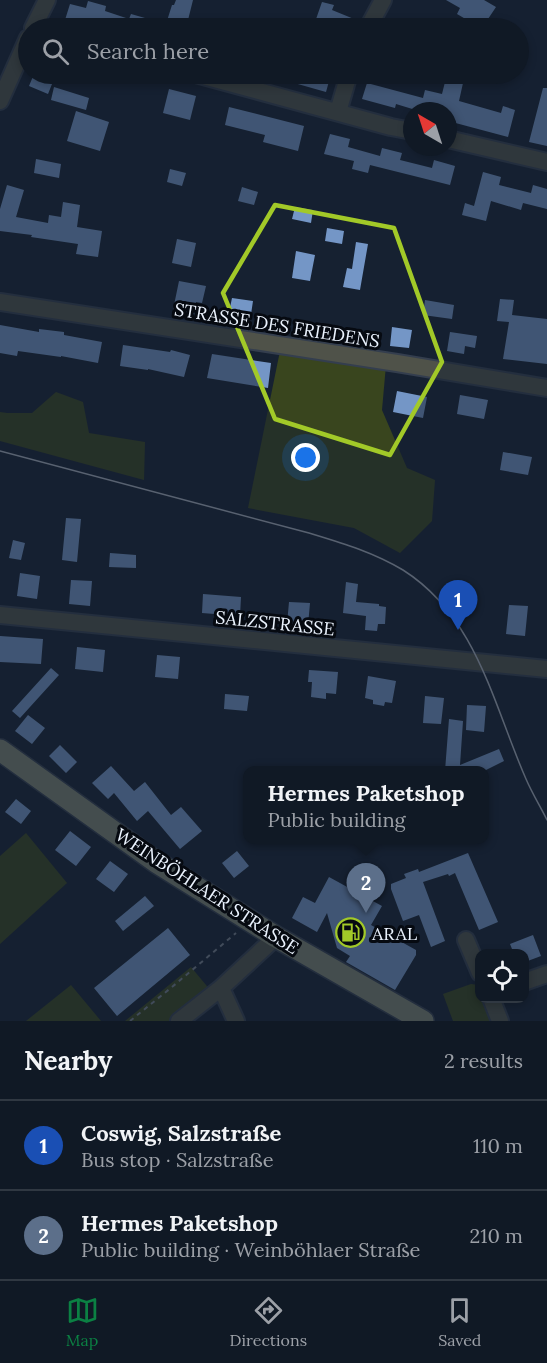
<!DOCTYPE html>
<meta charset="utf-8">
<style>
:root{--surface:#101925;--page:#1e2632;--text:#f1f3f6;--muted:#9ca0a7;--line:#303842;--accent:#0b8043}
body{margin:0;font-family:Lora,serif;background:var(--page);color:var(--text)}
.controls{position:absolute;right:18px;bottom:18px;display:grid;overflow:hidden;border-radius:12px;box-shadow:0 3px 9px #0003}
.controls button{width:54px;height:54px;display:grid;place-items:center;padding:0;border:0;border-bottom:2px solid var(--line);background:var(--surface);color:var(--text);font:30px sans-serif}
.compass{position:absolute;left:403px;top:102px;width:54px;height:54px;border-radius:50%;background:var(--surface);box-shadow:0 3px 9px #0003;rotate:321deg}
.you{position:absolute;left:306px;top:458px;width:21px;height:21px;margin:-15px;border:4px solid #fff;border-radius:50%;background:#1a73e8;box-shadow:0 0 0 9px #1a73e833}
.badge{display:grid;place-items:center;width:39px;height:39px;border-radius:50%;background:var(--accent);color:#fff;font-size:20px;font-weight:700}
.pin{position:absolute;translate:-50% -50px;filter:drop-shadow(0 2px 3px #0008)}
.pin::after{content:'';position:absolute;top:32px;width:21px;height:18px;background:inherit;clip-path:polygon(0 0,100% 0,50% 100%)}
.popup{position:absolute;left:243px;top:766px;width:246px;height:78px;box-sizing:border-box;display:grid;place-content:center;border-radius:12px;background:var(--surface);filter:drop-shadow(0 2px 4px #0005);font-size:20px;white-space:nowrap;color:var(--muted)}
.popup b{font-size:22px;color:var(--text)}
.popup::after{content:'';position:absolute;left:50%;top:100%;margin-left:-12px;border:12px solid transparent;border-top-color:var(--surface)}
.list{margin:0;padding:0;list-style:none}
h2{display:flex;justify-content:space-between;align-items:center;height:78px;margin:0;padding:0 24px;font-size:26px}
h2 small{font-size:20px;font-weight:400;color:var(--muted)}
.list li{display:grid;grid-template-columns:39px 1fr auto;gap:18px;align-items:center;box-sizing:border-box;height:90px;padding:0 24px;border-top:2px solid var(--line)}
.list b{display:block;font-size:22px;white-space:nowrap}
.list p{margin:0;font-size:20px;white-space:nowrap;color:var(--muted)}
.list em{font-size:20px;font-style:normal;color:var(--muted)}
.icon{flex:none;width:33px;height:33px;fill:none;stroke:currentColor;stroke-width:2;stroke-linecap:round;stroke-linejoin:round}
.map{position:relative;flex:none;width:547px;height:1021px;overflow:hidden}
.search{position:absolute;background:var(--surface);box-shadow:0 3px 9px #0003;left:18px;right:18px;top:18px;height:66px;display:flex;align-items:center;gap:15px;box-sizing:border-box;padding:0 21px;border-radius:33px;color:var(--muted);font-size:22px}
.sheet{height:258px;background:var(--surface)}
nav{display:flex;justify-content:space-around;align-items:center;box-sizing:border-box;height:84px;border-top:2px solid var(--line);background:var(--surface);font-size:16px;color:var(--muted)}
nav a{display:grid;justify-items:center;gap:3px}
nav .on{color:var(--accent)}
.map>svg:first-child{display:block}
</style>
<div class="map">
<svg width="547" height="1021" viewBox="0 0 547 1021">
<rect width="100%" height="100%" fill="#162131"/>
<path fill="#39451e" d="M 281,346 L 386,365 L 382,410 L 407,468 L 435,480 L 432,521 L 400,553 L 354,528 L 248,508 Z
M 56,392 L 83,402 L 89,433 L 145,442 L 144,480 L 0,441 L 0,412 L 7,413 L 32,413 Z
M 26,833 L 67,883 L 0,944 L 0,856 Z
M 191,967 L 216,997 L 187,1021 L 125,1021 Z
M 471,984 L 479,985 L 480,998 L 485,999 L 494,1021 L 453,1021 L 443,994 Z
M 71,985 L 101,1021 L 26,1021 Z"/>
<path fill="#7496c6" d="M 176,0 L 193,0 L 186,28 L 95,28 L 65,20 L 70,4 L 86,8 L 88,1 L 106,6 L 105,11 L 129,19 L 131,14 L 166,24 L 172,5 L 174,5 Z
M 446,0 L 484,0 L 496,7 L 482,28 L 481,28 L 457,14 L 460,8 Z
M 322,2 L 334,5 L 332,10 L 354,19 L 351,28 L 329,28 L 315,22 Z
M 34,74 L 56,74 L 48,94 L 29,86 Z
M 274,74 L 331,74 L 326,92 L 273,77 Z
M 447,74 L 465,74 L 459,101 L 501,113 L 503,106 L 515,110 L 508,137 L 448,121 L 448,111 L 419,111 L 396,104 L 395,108 L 362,99 L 367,83 L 423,98 L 425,90 L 442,94 Z
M 54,87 L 89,98 L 86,110 L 51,100 Z
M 543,88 L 547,88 L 547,146 L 529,142 Z
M 169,89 L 196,96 L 190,120 L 163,113 Z
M 229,107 L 304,126 L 298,151 L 263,142 L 265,135 L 225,125 Z
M 76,111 L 109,122 L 100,151 L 67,141 Z
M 330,134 L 350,139 L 348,147 L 380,156 L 382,148 L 402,153 L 400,160 L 432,168 L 434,160 L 455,166 L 450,185 L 370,165 L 368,173 L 352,169 L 354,161 L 324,154 Z
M 36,159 L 61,164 L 59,178 L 34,173 Z
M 170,169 L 186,173 L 182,186 L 167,182 Z
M 483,172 L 501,177 L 499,185 L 531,193 L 533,185 L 547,189 L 547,209 L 523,203 L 521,210 L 491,201 L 486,221 L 462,215 L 465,203 L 474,206 Z
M 7,185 L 24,190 L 16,217 L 48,223 L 49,215 L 61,217 L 63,202 L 80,205 L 77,227 L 102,231 L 98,257 L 76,254 L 78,244 L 31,237 L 32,235 L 0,231 L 0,209 Z
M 242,187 L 258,192 L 254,205 L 238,201 Z
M 295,207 L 313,210 L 311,223 L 292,219 Z
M 327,228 L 344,231 L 342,244 L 325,241 Z
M 177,239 L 196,243 L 191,267 L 172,263 Z
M 356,242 L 368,244 L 360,290 L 343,287 L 347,268 L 352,269 Z
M 296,251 L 315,255 L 310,281 L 292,278 Z
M 179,281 L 206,286 L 202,303 L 196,302 L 194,314 L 173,310 Z
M 232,298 L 253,301 L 250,321 L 228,317 Z
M 500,299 L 514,300 L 512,315 L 547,319 L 547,364 L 503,359 L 509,322 L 497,321 Z
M 425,300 L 454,305 L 452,319 L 423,315 Z
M 0,325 L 39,332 L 39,329 L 64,332 L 64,335 L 102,342 L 98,363 L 61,356 L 61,357 L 18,351 L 17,356 L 0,353 Z
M 392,327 L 412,330 L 409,348 L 390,346 Z
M 450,332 L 477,336 L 475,348 L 465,346 L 464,354 L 447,351 Z
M 123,345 L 170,352 L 171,350 L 190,355 L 184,377 L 148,369 L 148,370 L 120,366 Z
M 212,354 L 271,363 L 268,388 L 207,378 Z
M 397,391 L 427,397 L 423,418 L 393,412 Z
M 460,395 L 488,400 L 484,419 L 457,414 Z
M 503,452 L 532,457 L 528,475 L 500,470 Z
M 66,518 L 81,519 L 77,562 L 62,560 Z
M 13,540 L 25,543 L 21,560 L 9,558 Z
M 110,553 L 136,555 L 136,568 L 109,567 Z
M 20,573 L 40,576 L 37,599 L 17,596 Z
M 71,580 L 92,581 L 90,606 L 69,604 Z
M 346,582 L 358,584 L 356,602 L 379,604 L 379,606 L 386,607 L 385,624 L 378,624 L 377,631 L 365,630 L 366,616 L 343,613 Z
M 203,594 L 241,597 L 240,616 L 202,613 Z
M 289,602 L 310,603 L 308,625 L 287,624 Z
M 509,605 L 528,606 L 525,636 L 506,634 Z
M 0,636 L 43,639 L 41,664 L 0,662 Z
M 77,647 L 105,650 L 103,672 L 75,669 Z
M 157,655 L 180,657 L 178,679 L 155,677 Z
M 51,668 L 59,675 L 20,718 L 12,711 Z
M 309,670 L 338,672 L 336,694 L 326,693 L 326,699 L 311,697 L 312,682 L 308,682 Z
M 368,676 L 396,681 L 392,703 L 385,702 L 384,706 L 373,704 L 373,700 L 365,698 Z
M 225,694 L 249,696 L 247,711 L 224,709 Z
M 425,696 L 444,698 L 441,724 L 423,723 Z
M 467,705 L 486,706 L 484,732 L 466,730 Z
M 28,715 L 45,728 L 32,744 L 15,731 Z
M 449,719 L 463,721 L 460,765 L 499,749 L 504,761 L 484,771 L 445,771 Z
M 60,745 L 77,762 L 66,773 L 49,756 Z
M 111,766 L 134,791 L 145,782 L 171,815 L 181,807 L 202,831 L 180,849 L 148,811 L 137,821 L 114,793 L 108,799 L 92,783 Z
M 16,799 L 31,811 L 21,824 L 5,812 Z
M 70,831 L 91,847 L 76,866 L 55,850 Z
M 237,851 L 249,866 L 234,878 L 222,863 Z
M 468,853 L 498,922 L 479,930 L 455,873 L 449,876 L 448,874 L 423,882 L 445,941 L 431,947 L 419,915 L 403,921 L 391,889 L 391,884 L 406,878 L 404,874 L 418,869 L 419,872 Z
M 110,861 L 128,874 L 114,892 L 96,879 Z
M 329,877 L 382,906 L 371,925 L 416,950 L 416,955 L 395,990 L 346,962 L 350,956 L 337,948 L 327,913 L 317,932 L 292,918 L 303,897 L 315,903 Z
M 145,896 L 154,906 L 123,931 L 115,921 Z
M 168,928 L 190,955 L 117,1016 L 94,988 Z
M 533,935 L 541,956 L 525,962 L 525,954 L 514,954 L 510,944 Z"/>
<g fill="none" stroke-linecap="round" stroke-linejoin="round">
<defs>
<path id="minor" d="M 33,28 L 47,0
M 368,28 L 383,0
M 196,74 L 391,127 L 412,131
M 0,101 L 28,38
M 338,112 L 349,74
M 448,139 L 547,162
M 0,302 L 397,363 L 547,388
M 0,615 L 547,669
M 466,940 L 480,973
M 524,982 L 547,974
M 491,998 L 500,1021
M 179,1021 L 221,988
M 236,1021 L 221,988 L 276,937"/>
<path id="major" d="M 0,750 L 156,862 L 276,937 L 423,1021"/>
</defs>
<use href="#minor" stroke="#343e4e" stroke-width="20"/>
<use href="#major" stroke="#343e4e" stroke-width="24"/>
<path stroke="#757f8c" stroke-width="2" stroke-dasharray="4.5 4.5" stroke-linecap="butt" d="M 130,1021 L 172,987 L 236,933"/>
<use href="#minor" stroke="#4f5249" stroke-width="16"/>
<use href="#major" stroke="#7d8471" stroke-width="21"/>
<path stroke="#a8b0bd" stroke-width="1.5" d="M 0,451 L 309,533 C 342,543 373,552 403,570 C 477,617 493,704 526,779 C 532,793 540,806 547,820"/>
</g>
<path d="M0 0H547V1021H0ZM 275,205 L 394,228 L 442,362 L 390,455 L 275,419 L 223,293 Z" fill="#162131" fill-opacity=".55" fill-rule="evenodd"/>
<path fill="none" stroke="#a2c928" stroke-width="4.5" stroke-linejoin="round" d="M 275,205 L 394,228 L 442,362 L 390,455 L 275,419 L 223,293 Z"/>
<defs>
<symbol id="fuel-ring" viewBox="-11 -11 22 22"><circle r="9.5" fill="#060a11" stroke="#a2c928" stroke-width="1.5"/><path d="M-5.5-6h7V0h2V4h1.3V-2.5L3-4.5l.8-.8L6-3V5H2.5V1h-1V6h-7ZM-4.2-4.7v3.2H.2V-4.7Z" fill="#a2c928"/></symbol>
</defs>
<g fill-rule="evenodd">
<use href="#fuel-ring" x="334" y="916" width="33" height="33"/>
</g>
<g text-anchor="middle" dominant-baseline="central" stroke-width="6" stroke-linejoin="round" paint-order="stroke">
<g font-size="18" fill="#ebf3fe" stroke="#060a11">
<text transform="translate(277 325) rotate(9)">STRASSE DES FRIEDENS</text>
<text transform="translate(275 623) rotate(6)">SALZSTRASSE</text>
<text transform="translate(207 891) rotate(33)">WEINBÖHLAER STRASSE</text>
</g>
<g font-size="18" fill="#ebf3fe" stroke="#060a11" text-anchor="start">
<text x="372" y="933">ARAL</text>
</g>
</g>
</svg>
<div class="controls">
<button><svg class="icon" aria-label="locate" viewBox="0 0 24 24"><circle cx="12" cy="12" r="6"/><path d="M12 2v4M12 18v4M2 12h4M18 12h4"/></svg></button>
</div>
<svg class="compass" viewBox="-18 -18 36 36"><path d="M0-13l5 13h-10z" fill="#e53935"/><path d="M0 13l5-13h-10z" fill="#9ca0a7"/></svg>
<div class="you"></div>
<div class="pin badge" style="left:458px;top:630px;background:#1a4fb4">1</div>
<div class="pin badge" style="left:366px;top:913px;background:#5c6f8a">2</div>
<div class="popup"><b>Hermes Paketshop</b>Public building</div>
<div class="search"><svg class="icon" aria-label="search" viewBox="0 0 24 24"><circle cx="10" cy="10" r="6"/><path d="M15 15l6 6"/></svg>Search here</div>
</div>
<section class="sheet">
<h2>Nearby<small>2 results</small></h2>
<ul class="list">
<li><span class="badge" style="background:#1a4fb4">1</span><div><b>Coswig, Salzstraße</b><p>Bus stop · Salzstraße</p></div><em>110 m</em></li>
<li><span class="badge" style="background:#5c6f8a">2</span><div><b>Hermes Paketshop</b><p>Public building · Weinböhlaer Straße</p></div><em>210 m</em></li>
</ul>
</section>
<nav>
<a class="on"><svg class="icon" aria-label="map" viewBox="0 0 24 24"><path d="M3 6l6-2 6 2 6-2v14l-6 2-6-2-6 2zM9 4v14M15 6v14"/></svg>Map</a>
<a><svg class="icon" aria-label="directions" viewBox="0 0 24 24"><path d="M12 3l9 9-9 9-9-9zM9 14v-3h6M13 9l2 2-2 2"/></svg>Directions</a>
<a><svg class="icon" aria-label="saved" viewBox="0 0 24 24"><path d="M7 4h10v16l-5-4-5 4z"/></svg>Saved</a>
</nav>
